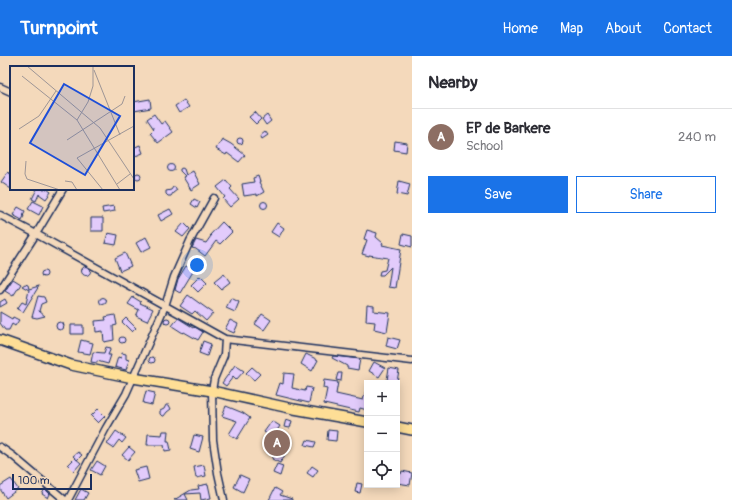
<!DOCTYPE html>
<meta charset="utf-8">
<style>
:root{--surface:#fff;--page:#f7f7f7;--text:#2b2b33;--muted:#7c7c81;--line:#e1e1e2;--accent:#1a73e8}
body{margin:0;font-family:Pangolin,sans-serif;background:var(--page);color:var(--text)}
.controls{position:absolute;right:12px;bottom:12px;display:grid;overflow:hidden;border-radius:0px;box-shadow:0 2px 10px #0003}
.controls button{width:36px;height:36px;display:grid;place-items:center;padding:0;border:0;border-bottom:1px solid var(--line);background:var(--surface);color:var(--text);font:20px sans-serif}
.scale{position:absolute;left:12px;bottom:10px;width:80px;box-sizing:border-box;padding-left:4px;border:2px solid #1b2f5e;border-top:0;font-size:11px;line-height:14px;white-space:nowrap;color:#1b2f5e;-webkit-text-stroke:3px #f4d9bb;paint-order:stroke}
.you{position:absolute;left:197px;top:209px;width:14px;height:14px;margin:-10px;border:3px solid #fff;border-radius:50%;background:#1a73e8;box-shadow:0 0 0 6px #1a73e833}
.badge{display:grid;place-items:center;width:26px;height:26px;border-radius:50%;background:var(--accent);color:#fff;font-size:13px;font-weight:700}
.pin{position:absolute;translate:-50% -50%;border:2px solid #fff;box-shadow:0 1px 4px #0006}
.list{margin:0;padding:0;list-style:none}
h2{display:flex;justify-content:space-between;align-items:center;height:52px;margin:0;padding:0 16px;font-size:17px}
h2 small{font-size:13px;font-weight:400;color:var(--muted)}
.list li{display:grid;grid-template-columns:26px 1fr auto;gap:12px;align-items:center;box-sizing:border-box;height:56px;padding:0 16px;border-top:1px solid var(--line)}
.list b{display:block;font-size:15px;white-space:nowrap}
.list p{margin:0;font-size:13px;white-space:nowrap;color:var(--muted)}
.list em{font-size:13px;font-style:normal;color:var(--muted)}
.actions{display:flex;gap:8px;padding:12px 16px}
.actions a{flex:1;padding:9px 0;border:1px solid var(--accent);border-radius:0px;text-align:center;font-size:14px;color:var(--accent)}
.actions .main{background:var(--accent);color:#fff}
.icon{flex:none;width:22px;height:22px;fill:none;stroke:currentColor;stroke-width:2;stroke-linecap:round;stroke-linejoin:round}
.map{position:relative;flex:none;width:412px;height:444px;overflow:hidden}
header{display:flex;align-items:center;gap:24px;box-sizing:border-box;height:56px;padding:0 20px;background:var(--accent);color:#fff}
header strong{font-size:19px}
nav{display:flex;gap:22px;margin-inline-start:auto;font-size:14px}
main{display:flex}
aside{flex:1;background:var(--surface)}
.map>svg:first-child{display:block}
</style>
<header>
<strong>Turnpoint</strong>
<nav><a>Home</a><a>Map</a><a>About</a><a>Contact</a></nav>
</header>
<main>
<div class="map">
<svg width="412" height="444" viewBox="0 0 412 444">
<rect width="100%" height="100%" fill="#f4d9bb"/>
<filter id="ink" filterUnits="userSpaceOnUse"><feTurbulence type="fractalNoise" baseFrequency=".025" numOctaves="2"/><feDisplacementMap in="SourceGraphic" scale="8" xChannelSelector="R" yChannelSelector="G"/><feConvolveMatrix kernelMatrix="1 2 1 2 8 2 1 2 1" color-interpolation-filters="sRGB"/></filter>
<g filter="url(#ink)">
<path fill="#e2cbfb" stroke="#1b2f5e" d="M 150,43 L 151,52 L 134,55 L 133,46 Z
M 184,44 L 189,51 L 179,57 L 175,50 Z
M 255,56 L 261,63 L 256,68 L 249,61 Z
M 154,58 L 161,68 L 165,65 L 173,76 L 158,87 L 150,77 L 154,73 L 147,63 Z
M 267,59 L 271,65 L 266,69 L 262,63 Z
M 265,75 L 268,79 L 262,83 L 260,79 Z
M237 85a3 3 0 1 1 6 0a3 3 0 1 1-6 0Z
M 222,83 L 231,88 L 245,99 L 239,106 L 227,97 L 226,99 L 216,93 Z
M 395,85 L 407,87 L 406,96 L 394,94 Z
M 140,89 L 143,97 L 133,101 L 133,92 Z
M167.5 112a3.5 3.5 0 1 1 7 0a3.5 3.5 0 1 1-7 0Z
M 182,112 L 184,113 L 186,119 L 193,115 L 200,128 L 191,134 L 183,121 L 185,120 L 180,115 L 180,113 Z
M 8,116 L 11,119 L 11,133 L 1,126 Z
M135 120a3 3 0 1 1 6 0a3 3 0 1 1-6 0Z
M 258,120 L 260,126 L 259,126 L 264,136 L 257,140 L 257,138 L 244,140 L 242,128 L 254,126 L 253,122 Z
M 226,124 L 232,131 L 230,133 L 239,143 L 230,151 L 223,143 L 225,141 L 217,131 Z
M 399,125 L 410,128 L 407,140 L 397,138 Z
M 173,131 L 175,131 L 177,134 L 173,137 L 171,140 L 168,140 L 166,138 L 166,135 L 171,134 Z
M 37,133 L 47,133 L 51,136 L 46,143 L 39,138 L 36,145 L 32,143 Z
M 194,143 L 200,146 L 197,152 L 191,148 Z
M 33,145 L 43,150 L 39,159 L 28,153 Z
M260.5 149a3.5 3.5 0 1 1 7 0a3.5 3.5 0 1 1-7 0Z
M 114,150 L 115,155 L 103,157 L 102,152 Z
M 18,151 L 25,155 L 23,159 L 24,160 L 22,164 L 13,159 Z
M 170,153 L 173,158 L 161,165 L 158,159 Z
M 91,162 L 103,162 L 103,175 L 91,175 Z
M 222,166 L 232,176 L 220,188 L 216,185 L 205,200 L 196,193 L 192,192 L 196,184 L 206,187 L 211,180 L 210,179 Z
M 184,167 L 190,173 L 183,181 L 176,176 Z
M 277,167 L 284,172 L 279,181 L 271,176 Z
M 367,174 L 377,177 L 376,181 L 383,187 L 382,189 L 401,193 L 395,232 L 388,231 L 391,211 L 383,219 L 379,219 L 380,215 L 385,214 L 388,202 L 369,199 L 369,200 L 362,198 L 367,184 L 364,183 Z
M 108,177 L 118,179 L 116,189 L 105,187 Z
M 403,178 L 412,180 L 412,191 L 401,188 Z
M 146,181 L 151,191 L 141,196 L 136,187 Z
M 125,197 L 131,210 L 120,215 L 115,202 Z
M 186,210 L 194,214 L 180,237 L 175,234 L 178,223 Z
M81.5 215a4.5 4.5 0 1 1 9 0a4.5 4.5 0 1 1-9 0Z
M41 218a3 3 0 1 1 6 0a3 3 0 1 1-6 0Z
M 224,218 L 230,226 L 221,233 L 214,226 Z
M 200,220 L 207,227 L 198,236 L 191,229 Z
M 13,223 L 21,228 L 13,240 L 5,235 Z
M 25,228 L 28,229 L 29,233 L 39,230 L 23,256 L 17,253 L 22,246 L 26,248 L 29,234 L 22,230 Z
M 188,239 L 213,257 L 206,265 L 195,255 L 192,258 L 180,250 Z
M 38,240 L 44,241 L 46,246 L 41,248 L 39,255 L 45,260 L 37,262 L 32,261 Z
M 133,241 L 141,246 L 140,247 L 153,253 L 147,265 L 136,260 L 139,254 L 128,248 Z
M99.5 245a3.5 3.5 0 1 1 7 0a3.5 3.5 0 1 1-7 0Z
M 231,242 L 239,246 L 235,256 L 226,252 Z
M 5,243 L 7,247 L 0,251 L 0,246 Z
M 367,249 L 374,250 L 374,255 L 390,257 L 387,276 L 374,273 L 375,266 L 366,265 Z
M 0,256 L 12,263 L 13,261 L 19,264 L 15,270 L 12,268 L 9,274 L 5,274 L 0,267 Z
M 262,258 L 271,264 L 264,274 L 255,268 Z
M 115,259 L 117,269 L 113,270 L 114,284 L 104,286 L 103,275 L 96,276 L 95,265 L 106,264 L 105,261 Z
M164 265a3 3 0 1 1 6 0a3 3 0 1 1-6 0Z
M 126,262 L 136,272 L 132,276 L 122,266 Z
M 178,262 L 194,272 L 195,271 L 203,276 L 198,284 L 184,276 L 183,277 L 172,270 Z
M 230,264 L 238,268 L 234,277 L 225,273 Z
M56 270a4 4 0 1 1 8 0a4 4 0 1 1-8 0Z
M 71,269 L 83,269 L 83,278 L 71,278 Z
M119 284a3 3 0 1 1 6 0a3 3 0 1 1-6 0Z
M 388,281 L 400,284 L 397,293 L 386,290 Z
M 81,284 L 93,287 L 90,298 L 78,296 Z
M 203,285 L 211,288 L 207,300 L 199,297 Z
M 106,291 L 111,292 L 108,299 L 111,299 L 108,308 L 97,305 L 97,307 L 91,306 L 93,296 L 104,297 Z
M 122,297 L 126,298 L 126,303 L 129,304 L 126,314 L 115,311 L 118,301 L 121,302 Z
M 306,298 L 318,304 L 312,315 L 301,308 Z
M 333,300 L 360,303 L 358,314 L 347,312 L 347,310 L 332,302 Z
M149 304a3 3 0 1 1 6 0a3 3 0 1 1-6 0Z
M 374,306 L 385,312 L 379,321 L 369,315 Z
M 235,309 L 244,315 L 236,324 L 233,321 L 226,330 L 222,327 Z
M 252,311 L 260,318 L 254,324 L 246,317 Z
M 389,312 L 399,314 L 397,326 L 387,324 Z
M 284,317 L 294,318 L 292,332 L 305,335 L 306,331 L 312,332 L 309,347 L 276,339 L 280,327 L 283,328 Z
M 338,317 L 342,317 L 341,325 L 336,324 Z
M 324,324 L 338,326 L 336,338 L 363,344 L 366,334 L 367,335 L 367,354 L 360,352 L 359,356 L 324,348 L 327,333 L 323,332 Z
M 146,335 L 155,337 L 152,349 L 143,347 Z
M 166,349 L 169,349 L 171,353 L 167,356 L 164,360 L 162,360 L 160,358 L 160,355 L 164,353 Z
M 226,350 L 243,357 L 250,362 L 237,383 L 229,378 L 237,365 L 222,360 Z
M 98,353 L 105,360 L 98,367 L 91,360 Z
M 286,363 L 292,365 L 290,372 L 284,371 Z
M 272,365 L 280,370 L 272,382 L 264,376 Z
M 328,374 L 337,375 L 336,385 L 327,384 Z
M 116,375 L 126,382 L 122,387 L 119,384 L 113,392 L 107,388 Z
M 163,375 L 168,375 L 167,385 L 169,385 L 171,394 L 165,395 L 164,389 L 147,389 L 148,378 L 162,379 Z
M 194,379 L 203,381 L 199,396 L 190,393 Z
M 307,384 L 316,386 L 314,391 L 305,389 Z
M 129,391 L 135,396 L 128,404 L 122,399 Z
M 278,393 L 286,397 L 280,407 L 272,403 Z
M 78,396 L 82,399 L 77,404 L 73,400 Z
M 75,402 L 81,407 L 74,415 L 68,409 Z
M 97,405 L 105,410 L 100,419 L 91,414 Z
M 277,408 L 283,410 L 280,420 L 273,417 Z
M 204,409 L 206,420 L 196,422 L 194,411 Z
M 312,410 L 318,414 L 313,421 L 307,417 Z
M 146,411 L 149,423 L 138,426 L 134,414 Z
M 402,415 L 412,417 L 410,429 L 397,427 L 397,418 L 401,418 Z
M 240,419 L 249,423 L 243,436 L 234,431 Z
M 11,423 L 18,433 L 6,442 L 0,433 L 0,430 Z
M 357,427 L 362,428 L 360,437 L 355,436 Z
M 208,428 L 211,442 L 201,444 L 200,437 L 185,438 L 188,444 L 174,444 L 191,434 L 199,433 L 198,430 Z
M 275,432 L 282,436 L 280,439 L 292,443 L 292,444 L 269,444 Z
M 45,433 L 50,438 L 48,442 L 42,438 Z
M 81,433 L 88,437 L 84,444 L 75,444 Z"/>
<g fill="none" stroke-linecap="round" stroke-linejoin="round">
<defs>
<path id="minor" d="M 0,31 L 11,36
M 0,159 L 36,178 L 225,283 L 412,305
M 0,234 L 36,178 L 63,133
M 0,391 L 13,400 L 65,444
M 68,444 L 106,372 L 126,338 L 165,250 L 174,221 L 190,185 L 214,142
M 224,444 L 218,417 L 213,384 L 212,335 L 214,323 L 224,299 L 225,283"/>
<path id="primary" d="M 0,284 L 71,309 L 133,322 L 212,335 L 294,353 L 367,366
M 397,371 L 412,374"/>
</defs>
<use href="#minor" stroke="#1b2f5e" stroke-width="9"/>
<use href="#primary" stroke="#1b2f5e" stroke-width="12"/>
<use href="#minor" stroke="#f4d9bb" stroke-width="6"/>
<use href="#primary" stroke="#fede96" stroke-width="9"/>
</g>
</g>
<g transform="translate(10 10)">
<rect width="124" height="124" fill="#f4d9bb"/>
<path fill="none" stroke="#9d9596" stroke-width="1" d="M 17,0 L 90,62 L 124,113M 84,4 L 110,69M 12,10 L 67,54 L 110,124M 67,54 L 78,36 L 83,20 L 83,0M 9,63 L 29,50 L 46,25M 57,74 L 112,38 L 115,30M 16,95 L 15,108 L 17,113 L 50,124M 55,115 L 62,116 L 67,124M 107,118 L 120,108M 93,124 L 67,92 L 124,60"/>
<path fill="#1d4ed8" fill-opacity="0.15" stroke="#1d4ed8" stroke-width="2" d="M 54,18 L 110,50 L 75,109 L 20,77 Z"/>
<rect width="124" height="124" fill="none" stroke="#1b2f5e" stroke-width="2"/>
</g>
</svg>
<div class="controls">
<button>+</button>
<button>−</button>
<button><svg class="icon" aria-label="locate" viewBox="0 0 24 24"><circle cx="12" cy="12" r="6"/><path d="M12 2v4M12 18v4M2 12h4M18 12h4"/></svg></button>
</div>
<div class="scale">100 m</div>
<div class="you"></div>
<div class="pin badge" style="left:277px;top:387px;background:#8d6e63">A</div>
</div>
<aside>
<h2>Nearby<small></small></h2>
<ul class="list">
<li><span class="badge" style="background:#8d6e63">A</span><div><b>EP de Barkere</b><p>School</p></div><em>240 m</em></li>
</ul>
<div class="actions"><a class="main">Save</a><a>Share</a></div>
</aside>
</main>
